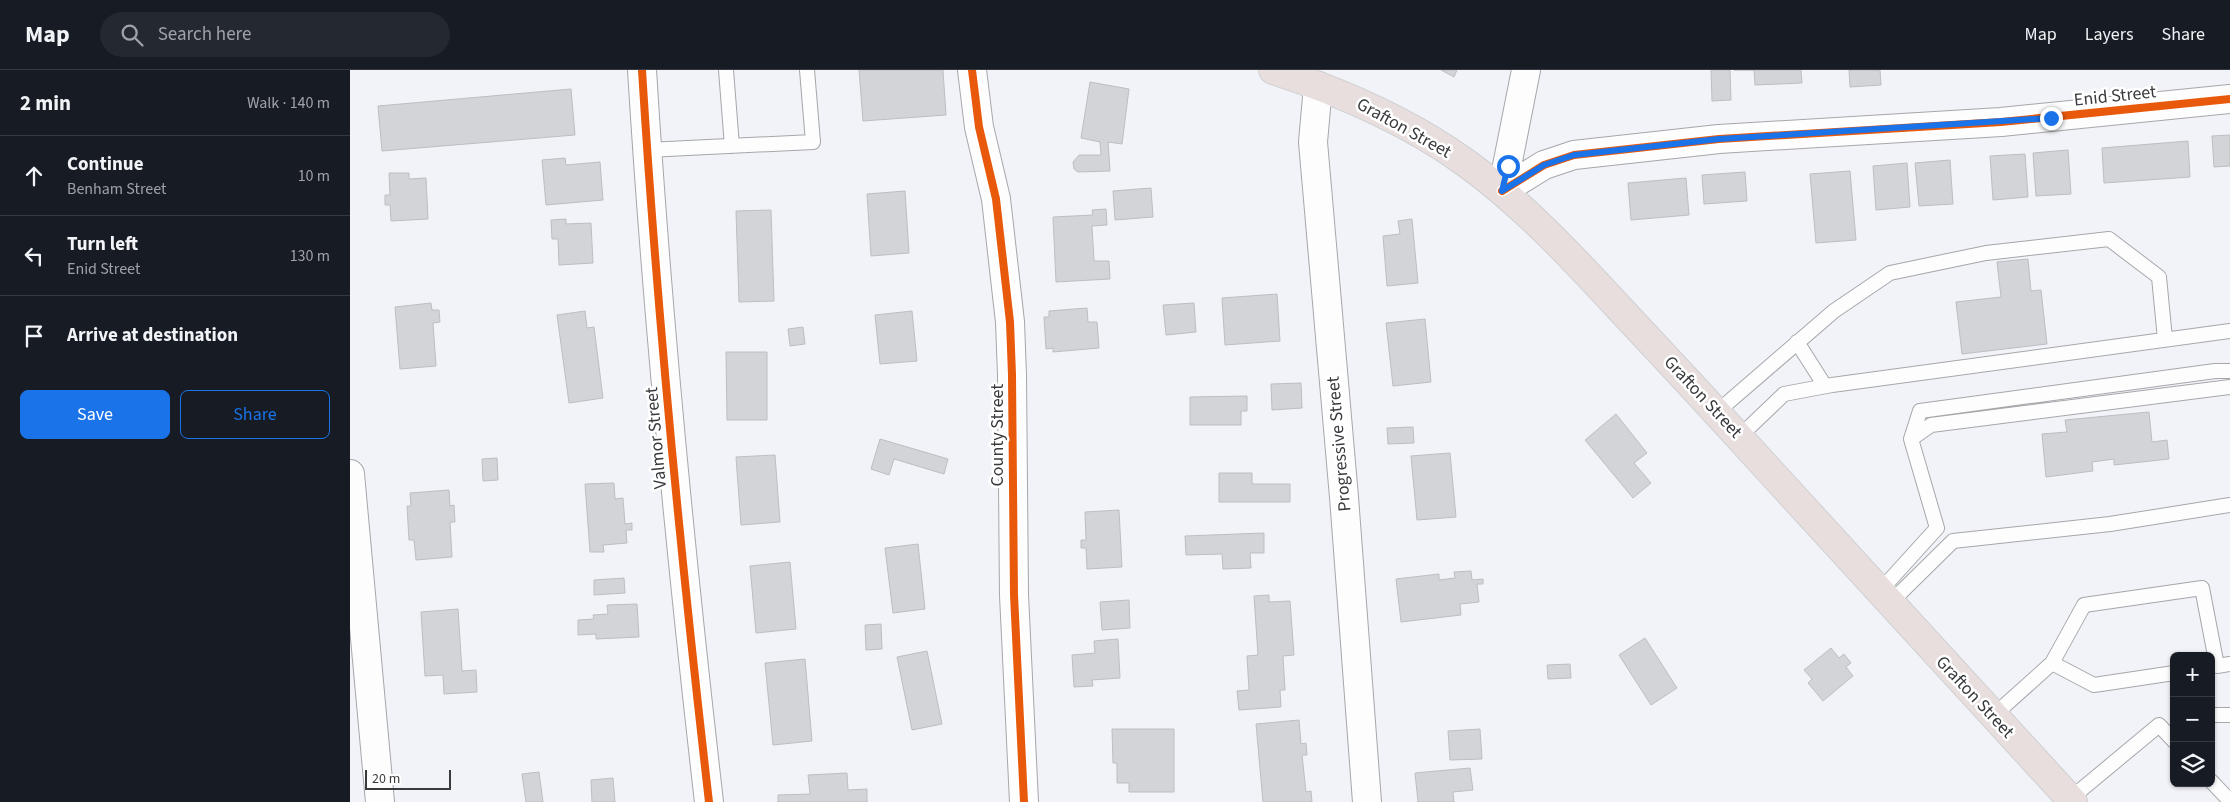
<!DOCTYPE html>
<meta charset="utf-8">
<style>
:root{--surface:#171b24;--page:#242831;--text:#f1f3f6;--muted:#9ea1a6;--line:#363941;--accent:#1a73e8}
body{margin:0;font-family:"Source Sans 3",sans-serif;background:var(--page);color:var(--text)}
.controls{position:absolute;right:15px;bottom:15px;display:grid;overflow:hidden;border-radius:8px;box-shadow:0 1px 4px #0004}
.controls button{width:45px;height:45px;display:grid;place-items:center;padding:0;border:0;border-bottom:1px solid var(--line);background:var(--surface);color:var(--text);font:25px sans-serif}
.scale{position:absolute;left:15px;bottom:12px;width:86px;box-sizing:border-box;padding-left:5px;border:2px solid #383a3d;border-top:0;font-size:14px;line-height:18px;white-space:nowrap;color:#383a3d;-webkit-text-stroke:4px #fff;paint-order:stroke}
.stop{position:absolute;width:15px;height:15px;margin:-11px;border:4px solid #1a73e8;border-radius:50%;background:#fff}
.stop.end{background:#1a73e8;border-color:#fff;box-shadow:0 1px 5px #0008}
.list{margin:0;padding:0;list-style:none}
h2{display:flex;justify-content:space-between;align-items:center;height:65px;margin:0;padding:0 20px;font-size:21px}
h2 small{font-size:16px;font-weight:400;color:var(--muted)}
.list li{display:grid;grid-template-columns:32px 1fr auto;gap:15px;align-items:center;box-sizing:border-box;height:80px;padding:0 20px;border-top:1px solid var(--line)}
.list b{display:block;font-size:19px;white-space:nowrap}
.list p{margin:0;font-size:16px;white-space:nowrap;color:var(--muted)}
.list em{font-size:16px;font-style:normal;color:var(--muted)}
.actions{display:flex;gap:10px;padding:15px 20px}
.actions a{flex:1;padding:11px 0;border:1px solid var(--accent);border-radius:8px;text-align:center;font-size:18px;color:var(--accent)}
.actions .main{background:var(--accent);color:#fff}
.icon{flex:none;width:28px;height:28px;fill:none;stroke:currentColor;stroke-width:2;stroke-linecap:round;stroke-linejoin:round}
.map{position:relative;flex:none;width:1880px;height:732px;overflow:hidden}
header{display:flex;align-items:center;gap:30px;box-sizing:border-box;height:70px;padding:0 25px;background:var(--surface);border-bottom:1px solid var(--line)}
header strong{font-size:24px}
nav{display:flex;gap:28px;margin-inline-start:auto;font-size:18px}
.search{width:350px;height:45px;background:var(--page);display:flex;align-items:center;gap:12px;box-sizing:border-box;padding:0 18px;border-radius:28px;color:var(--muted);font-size:19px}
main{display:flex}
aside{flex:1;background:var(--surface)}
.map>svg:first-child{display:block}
</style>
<header>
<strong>Map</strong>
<div class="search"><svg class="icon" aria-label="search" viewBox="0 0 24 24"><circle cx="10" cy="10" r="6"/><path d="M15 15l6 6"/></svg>Search here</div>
<nav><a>Map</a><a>Layers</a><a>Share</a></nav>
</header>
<main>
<aside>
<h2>2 min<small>Walk · 140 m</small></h2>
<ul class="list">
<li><svg class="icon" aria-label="ahead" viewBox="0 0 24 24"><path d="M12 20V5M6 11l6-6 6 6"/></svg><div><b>Continue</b><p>Benham Street</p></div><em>10 m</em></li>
<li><svg class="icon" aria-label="left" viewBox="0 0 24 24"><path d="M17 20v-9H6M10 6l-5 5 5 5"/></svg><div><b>Turn left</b><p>Enid Street</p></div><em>130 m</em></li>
<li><svg class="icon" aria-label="arrive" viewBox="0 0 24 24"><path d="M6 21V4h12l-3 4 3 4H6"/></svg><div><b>Arrive at destination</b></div></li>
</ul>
<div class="actions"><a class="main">Save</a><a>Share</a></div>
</aside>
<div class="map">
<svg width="1880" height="732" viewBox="0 0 1880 732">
<rect width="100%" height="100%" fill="#f1f3f8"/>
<path fill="#d2d4d8" stroke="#bdbec2" d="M 509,0 L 593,0 L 596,45 L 513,51 Z
M 1091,0 L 1107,0 L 1104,7 Z
M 1361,0 L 1380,0 L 1381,30 L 1362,31 Z
M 1384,0 L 1451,0 L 1452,13 L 1405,15 L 1404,0 Z
M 1499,0 L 1530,0 L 1531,15 L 1500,17 Z
M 740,12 L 779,19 L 772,74 L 758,72 L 760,101 L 728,102 L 724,99 L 723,92 L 729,85 L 751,85 L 750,72 L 731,68 Z
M 221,19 L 225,65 L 32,81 L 28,36 Z
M 1880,65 L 1880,96 L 1864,97 L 1862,66 Z
M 1838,71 L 1840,107 L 1754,113 L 1752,78 Z
M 1718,80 L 1721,124 L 1686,126 L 1683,83 Z
M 1675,84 L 1678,127 L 1643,130 L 1640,86 Z
M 215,88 L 216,95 L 250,92 L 253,130 L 196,135 L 192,90 Z
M 1600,90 L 1603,134 L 1569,136 L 1565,93 Z
M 1557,93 L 1560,137 L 1526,140 L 1523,96 Z
M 1500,101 L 1506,170 L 1466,173 L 1460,104 Z
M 1395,102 L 1397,131 L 1354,134 L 1352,105 Z
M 39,103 L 59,103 L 59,109 L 76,108 L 78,149 L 41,151 L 40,135 L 35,135 L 35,125 L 40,125 Z
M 1336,108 L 1339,145 L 1281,150 L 1278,113 Z
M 801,118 L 803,147 L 765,150 L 763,121 Z
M 555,121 L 559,183 L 521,186 L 517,124 Z
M 756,139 L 757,155 L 742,156 L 744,191 L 759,191 L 760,209 L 706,212 L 703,147 L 743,145 L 742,140 Z
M 421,140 L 424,231 L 389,232 L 386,141 Z
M 216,149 L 216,154 L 241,153 L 243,193 L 209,195 L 208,169 L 202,169 L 201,150 Z
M 1062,149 L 1068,213 L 1037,216 L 1033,166 L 1050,164 L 1048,151 Z
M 1678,189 L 1681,221 L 1691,220 L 1697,274 L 1612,284 L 1606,232 L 1651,227 L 1647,192 Z
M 927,224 L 930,271 L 875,275 L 872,228 Z
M 81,233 L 82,240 L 89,240 L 90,252 L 83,253 L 86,296 L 50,299 L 45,237 Z
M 844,233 L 846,262 L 816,265 L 813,235 Z
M 737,238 L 738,252 L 747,252 L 749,278 L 703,282 L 703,278 L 696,279 L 694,247 L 699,247 L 699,241 Z
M 235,241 L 237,258 L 244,257 L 253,328 L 219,333 L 207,245 Z
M 562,241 L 567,291 L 530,294 L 525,245 Z
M 1075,249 L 1081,312 L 1043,316 L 1036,253 Z
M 453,257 L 455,274 L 440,276 L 438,259 Z
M 376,282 L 417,282 L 417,350 L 377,350 Z
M 951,313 L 952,338 L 922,340 L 921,314 Z
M 897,326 L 897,341 L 891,341 L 891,355 L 840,355 L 840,327 Z
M 1799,342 L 1802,372 L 1817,370 L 1819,389 L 1764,395 L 1764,389 L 1742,392 L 1743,401 L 1696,407 L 1692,364 L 1717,362 L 1715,350 Z
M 1266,344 L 1297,383 L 1284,393 L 1301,413 L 1283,428 L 1235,370 Z
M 1063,357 L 1064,373 L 1038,374 L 1037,358 Z
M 530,369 L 598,389 L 594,404 L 544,389 L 539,405 L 521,399 Z
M 1100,383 L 1106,447 L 1067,450 L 1061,386 Z
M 425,385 L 430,452 L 391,455 L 386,387 Z
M 147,388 L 148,410 L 133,411 L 132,389 Z
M 869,403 L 902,403 L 902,414 L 940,414 L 940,432 L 869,432 Z
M 264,413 L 265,429 L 273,428 L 275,454 L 282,453 L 282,460 L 276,460 L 277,473 L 253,475 L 254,482 L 240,482 L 235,414 Z
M 99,420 L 100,436 L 104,435 L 105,452 L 100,452 L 102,487 L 66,490 L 64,470 L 59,470 L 57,436 L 61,436 L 60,423 Z
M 769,440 L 772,497 L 737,499 L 736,478 L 731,478 L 731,470 L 736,470 L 735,442 Z
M 914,463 L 914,483 L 900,483 L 901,498 L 873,499 L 872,484 L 836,485 L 835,466 Z
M 568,474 L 575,539 L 543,543 L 535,478 Z
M 440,492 L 446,559 L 406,563 L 400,496 Z
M 1121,501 L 1122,510 L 1133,509 L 1133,514 L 1127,514 L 1129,532 L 1110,534 L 1111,545 L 1051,552 L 1046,509 L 1089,504 L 1089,510 L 1105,508 L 1104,502 Z
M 274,508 L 275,523 L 244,525 L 244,510 Z
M 919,525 L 919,532 L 940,531 L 944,585 L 933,586 L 935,620 L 930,620 L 931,637 L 889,640 L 887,621 L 899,620 L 897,586 L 908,585 L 904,526 Z
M 779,530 L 780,558 L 752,560 L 750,532 Z
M 287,534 L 289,567 L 246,569 L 246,564 L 228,565 L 228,550 L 244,549 L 243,545 L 258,544 L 257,535 Z
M 108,539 L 112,601 L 126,600 L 127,622 L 94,624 L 93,605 L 75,606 L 71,542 Z
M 531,554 L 532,579 L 516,580 L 515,555 Z
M 1295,568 L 1327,618 L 1301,635 L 1269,585 Z
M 768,569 L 770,608 L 742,610 L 743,616 L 724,617 L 722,585 L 745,583 L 744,571 Z
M 1481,578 L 1489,588 L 1494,584 L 1501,593 L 1496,597 L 1503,606 L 1473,631 L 1458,613 L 1462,609 L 1454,600 Z
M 577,581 L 592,654 L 562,660 L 547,587 Z
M 455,589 L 462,671 L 423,675 L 415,593 Z
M 1220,594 L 1221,608 L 1198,609 L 1197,595 Z
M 949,650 L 951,674 L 956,673 L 957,685 L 952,685 L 956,722 L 961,721 L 962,732 L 913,732 L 906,654 Z
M 762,659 L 824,659 L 824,722 L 779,722 L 779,713 L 767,713 L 767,693 L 763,693 Z
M 1130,659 L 1132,689 L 1100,690 L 1098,661 Z
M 1120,698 L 1123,720 L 1103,722 L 1104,732 L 1068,732 L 1065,703 Z
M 189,702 L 193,732 L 176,732 L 172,704 Z
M 497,703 L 498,720 L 517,719 L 517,732 L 428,732 L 428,725 L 460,724 L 458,705 Z
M 263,708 L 265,732 L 242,732 L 241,710 Z"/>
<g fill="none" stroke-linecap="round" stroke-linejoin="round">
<defs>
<path id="lane" d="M 376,0 L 382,76
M 297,80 L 463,72 L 457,0
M 1447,272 L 1475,316
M 1367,342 L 1484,241 L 1540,203 L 1636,183 L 1759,169 L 1809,207 L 1815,269
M 1389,367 L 1434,324 L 1482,315 L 1880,261
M 1561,369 L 1581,355 L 1880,317
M 1529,522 L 1587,458 L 1561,369 L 1570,341 L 1865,301 L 1880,301
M 1540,533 L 1603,471 L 1760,454 L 1880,435
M 1702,593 L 1744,615 L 1824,603
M 1861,645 L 1880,645
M 1643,646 L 1702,593 L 1734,535 L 1852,518 L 1867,596 L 1880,594
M 1861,711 L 1880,731
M 1720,729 L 1809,655 L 1824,671"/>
<path id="street" d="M 292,0 C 307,245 331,489 359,732
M 622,0 L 629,57 L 646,129 L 660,252 L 662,305 L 664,525 L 674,732
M 968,16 L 963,72 L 994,427 L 1017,732
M 1152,121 L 1194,95 L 1224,85 L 1369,69 L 1651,52 L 1880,29
M 1152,121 L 1176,0
M 0,404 L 30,732"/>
<path id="highway" d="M 923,0 C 991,22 1058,51 1116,93 C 1174,135 1223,188 1272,241 C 1321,293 1370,346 1418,399 C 1519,510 1621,621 1723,732"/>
</defs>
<use href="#lane" stroke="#a5a7aa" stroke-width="16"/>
<use href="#street" stroke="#a5a7aa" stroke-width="30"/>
<use href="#highway" stroke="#cfd0d2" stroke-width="30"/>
<use href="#lane" stroke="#fdfdfe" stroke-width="14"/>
<use href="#street" stroke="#fdfdfe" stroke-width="28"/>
<use href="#highway" stroke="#e8dedd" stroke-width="28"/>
<defs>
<path id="cycleway" d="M 292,0 C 307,245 331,489 359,732
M 622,0 L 629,57 L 646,129 L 660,252 L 662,305 L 664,525 L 674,732
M 1152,121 L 1194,95 L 1224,85 L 1369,69 L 1651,52 L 1880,29"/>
</defs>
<use href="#cycleway" stroke="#fff" stroke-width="11"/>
<use href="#cycleway" stroke="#e8590c" stroke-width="8"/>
</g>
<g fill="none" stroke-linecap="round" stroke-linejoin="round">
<path stroke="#1a73e8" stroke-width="6" d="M 1158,96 L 1152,121 L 1194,95 L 1224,85 L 1369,69 L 1701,48"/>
</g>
<g text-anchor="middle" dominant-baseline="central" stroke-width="5" stroke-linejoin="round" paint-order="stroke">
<g font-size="18" fill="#383a3d" stroke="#fff">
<text transform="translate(1765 26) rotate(-6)">Enid Street</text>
<text transform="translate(1054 58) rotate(29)">Grafton Street</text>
<text transform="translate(1353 327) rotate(47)">Grafton Street</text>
<text transform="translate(647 365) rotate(-90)">County Street</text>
<text transform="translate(306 368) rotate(-95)">Valmor Street</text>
<text transform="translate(989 374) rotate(-95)">Progressive Street</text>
<text transform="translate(1625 627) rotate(47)">Grafton Street</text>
</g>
</g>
</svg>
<div class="controls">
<button>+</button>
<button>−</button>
<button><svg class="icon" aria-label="layers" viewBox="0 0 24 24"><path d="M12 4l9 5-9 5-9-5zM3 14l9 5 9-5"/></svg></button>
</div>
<div class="scale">20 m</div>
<div class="stop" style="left:1158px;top:96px"></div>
<div class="stop end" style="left:1701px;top:48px"></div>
</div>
</main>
